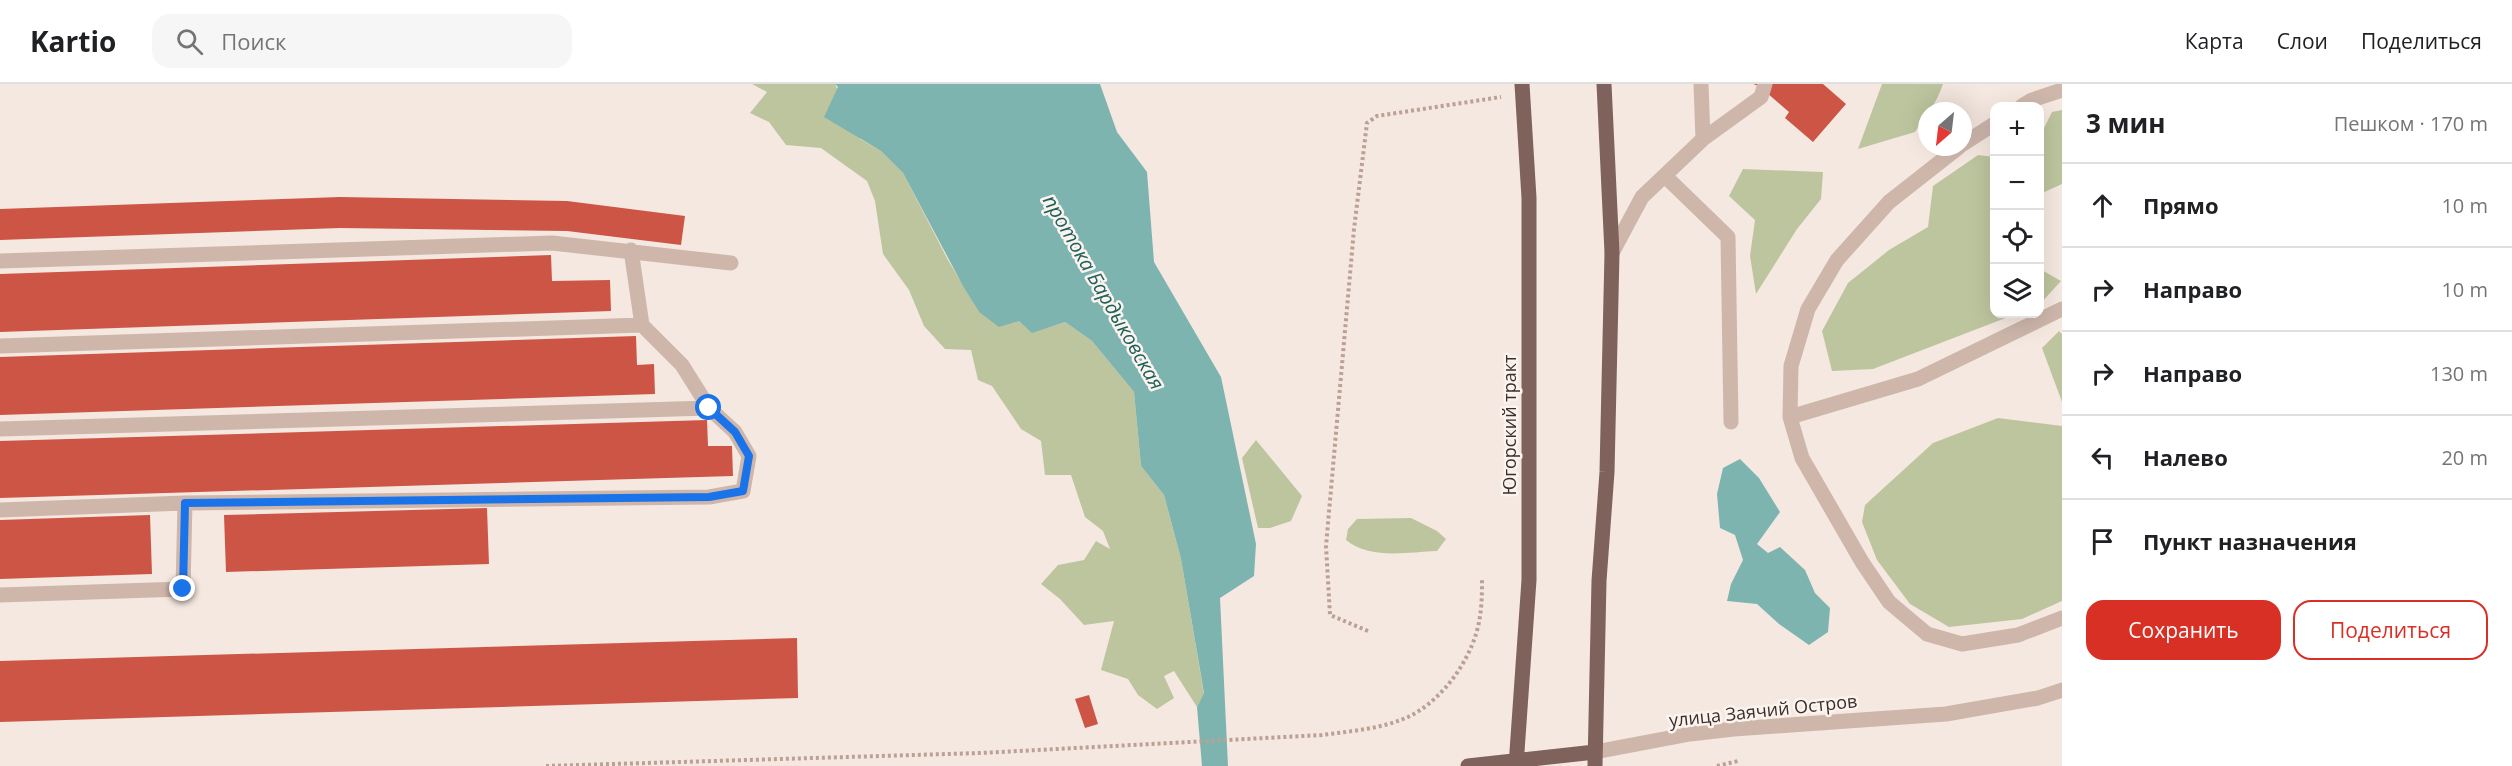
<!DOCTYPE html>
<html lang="ru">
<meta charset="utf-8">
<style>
:root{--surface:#fff;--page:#f6f6f6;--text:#202124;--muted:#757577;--line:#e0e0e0;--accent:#d93025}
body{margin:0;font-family:"Open Sans",sans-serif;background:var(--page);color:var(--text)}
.controls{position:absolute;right:18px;top:18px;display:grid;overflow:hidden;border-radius:12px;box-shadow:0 6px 24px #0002}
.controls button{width:54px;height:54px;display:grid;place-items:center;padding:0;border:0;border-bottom:2px solid var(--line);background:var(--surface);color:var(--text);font:30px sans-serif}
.compass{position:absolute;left:1918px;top:18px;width:54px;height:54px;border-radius:50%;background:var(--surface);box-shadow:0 6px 24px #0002;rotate:208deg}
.stop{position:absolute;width:18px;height:18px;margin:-14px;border:4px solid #1a73e8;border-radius:50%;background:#fff}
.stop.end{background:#1a73e8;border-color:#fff;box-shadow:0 2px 6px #0008}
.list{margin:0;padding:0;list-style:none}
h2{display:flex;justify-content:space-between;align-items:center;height:78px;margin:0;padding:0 24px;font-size:26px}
h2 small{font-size:20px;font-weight:400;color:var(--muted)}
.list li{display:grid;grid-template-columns:39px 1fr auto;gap:18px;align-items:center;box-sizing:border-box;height:84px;padding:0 24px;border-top:2px solid var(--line)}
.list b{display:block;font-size:22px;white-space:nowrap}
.list em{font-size:20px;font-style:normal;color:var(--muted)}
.actions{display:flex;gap:12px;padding:18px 24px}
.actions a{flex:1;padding:14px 0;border:2px solid var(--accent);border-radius:18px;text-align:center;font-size:21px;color:var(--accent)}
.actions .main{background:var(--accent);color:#fff}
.icon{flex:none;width:33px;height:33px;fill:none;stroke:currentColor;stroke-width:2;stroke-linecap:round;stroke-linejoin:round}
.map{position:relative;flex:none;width:2062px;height:682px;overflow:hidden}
header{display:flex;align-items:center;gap:36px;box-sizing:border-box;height:84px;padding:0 30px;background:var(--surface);border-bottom:2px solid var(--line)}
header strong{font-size:28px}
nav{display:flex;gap:33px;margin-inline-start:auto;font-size:21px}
.search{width:420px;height:54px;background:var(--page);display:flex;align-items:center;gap:15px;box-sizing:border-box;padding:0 21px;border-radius:18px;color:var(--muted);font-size:22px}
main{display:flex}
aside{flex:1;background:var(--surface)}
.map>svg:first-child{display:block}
</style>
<header>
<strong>Kartio</strong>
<div class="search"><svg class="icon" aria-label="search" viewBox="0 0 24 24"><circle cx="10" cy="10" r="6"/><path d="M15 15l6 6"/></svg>Поиск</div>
<nav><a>Карта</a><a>Слои</a><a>Поделиться</a></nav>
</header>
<main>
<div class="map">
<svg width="2062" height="682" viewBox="0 0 2062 682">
<rect width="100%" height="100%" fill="#f5e8e0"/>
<path fill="#bdc59e" d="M 752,0 L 835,0 L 860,55 L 881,67 L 903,89 L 948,176 L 979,228 L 1019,237 L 1033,248 L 1065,238 L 1092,257 L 1134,308 L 1141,382 L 1164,411 L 1181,475 L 1204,610 L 1197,623 L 1174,587 L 1164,592 L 1174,614 L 1157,625 L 1138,611 L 1128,595 L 1101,586 L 1114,537 L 1084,541 L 1060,515 L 1041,500 L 1058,481 L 1084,476 L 1096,457 L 1110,465 L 1103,447 L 1085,433 L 1071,391 L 1045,391 L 1041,357 L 1021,345 L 992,302 L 978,296 L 971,266 L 945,265 L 924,242 L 909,206 L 883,170 L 875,117 L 867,97 L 821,64 L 786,61 L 769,38 L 750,29 L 767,8 Z
M 1882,0 L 1943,0 C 1937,19 1926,31 1915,48 L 1858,65 Z
M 2062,26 L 2062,100 L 2040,110 L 2040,52 L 2052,28 Z
M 1978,71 L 1994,73 L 1994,230 L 2016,230 L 1873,285 L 1832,287 L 1822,247 L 1848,199 L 1889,166 L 1928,143 L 1933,102 Z
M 1743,85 L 1823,88 L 1821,115 L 1797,145 L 1756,210 L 1750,172 L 1755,136 L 1729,112 Z
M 2040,185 L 2061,197 L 2040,220 Z
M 2059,247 L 2062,250 L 2062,318 L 2042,264 Z
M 1998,334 L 2062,342 L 2062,517 L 2022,535 L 1949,543 L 1910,520 L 1877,476 L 1862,438 L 1865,421 L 1933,359 Z
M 1256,356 L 1302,412 L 1291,437 L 1270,444 L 1258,444 L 1242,374 Z
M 1411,434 L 1437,447 L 1446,455 L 1437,467 C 1407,468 1371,476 1346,456 L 1348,445 L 1357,435 Z"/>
<path fill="#7db4af" d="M 835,0 L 1100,0 L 1117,48 L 1147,88 L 1154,178 L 1221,293 L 1256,460 L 1254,492 L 1220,514 L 1228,682 L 1202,682 L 1197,623 L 1204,609 L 1181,475 L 1164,411 L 1141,382 L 1134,308 L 1092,257 L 1065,238 L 1032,249 L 1019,237 L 999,243 L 979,228 L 963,202 L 903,89 L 881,67 L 824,33 L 838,3 Z
M 1740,375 L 1759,394 L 1780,428 L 1757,460 L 1768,469 L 1780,463 L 1805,486 L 1815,509 L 1830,524 L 1828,548 L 1809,561 L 1779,540 L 1757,520 L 1727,517 L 1731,500 L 1743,476 L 1735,451 L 1720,444 L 1717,410 L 1723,384 Z"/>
<path fill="#cd5546" d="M 1753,0 L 1823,0 L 1846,20 L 1813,58 L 1785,34 L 1789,28 L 1759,2 Z
M 340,113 L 567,117 L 685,132 L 681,161 L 567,147 L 340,144 L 0,156 L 0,125 Z
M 551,171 L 552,197 L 610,196 L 611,227 L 0,248 L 0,190 Z
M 636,252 L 637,281 L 654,280 L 655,310 L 0,331 L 0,273 Z
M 707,336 L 708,362 L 732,362 L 733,392 L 0,414 L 0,357 Z
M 487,424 L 489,480 L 226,488 L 224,431 Z
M 150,431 L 152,490 L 0,495 L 0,436 Z
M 797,554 L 798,614 L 0,638 L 0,577 Z
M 1089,611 L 1098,640 L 1085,644 L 1075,615 Z"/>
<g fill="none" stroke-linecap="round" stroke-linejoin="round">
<path stroke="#baa095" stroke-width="4" stroke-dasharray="3 3" stroke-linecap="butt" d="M 1368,547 L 1330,531 L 1326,462 L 1354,145 L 1367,39 L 1377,32 L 1501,13
M 546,682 L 981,669 L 1322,651 C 1351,647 1381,645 1408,633 C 1444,616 1475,571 1480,532 C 1482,520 1482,507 1482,495
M 1717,682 L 1738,677"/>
<path stroke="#ceb6ab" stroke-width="15" d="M 1701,0 L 1703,55
M 2022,22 L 2032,16 L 2062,6
M 1963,60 L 1994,40
M 1959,63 L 1889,118 L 1837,176 L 1808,225 L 1791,282 L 1790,333 L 1802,374 L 1862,478 L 1889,518 L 1927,550 L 1962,560 L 2018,551 L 2062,534
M 1665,92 L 1728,153 L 1731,338
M 1612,169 L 1642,113 L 1703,55 L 1761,13 L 1765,0
M 0,177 L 552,159 L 731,179
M 0,262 L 642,241
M 1790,333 L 1918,295 L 2062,225
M 0,345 L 709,324
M 0,426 L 185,419 L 709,413 L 743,407 L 749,372 L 735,348 L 709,324 L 682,281 L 642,241 L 631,166
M 0,511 L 183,505 L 185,419
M 1595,668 L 1690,650 L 1734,645 L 1946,630 L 2038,614 L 2062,606"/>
<path stroke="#7e625b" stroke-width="15" d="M 1468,682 L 1595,668
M 1516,682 L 1529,496 L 1529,114 L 1522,0
M 1595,682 L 1599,497 L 1607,388 L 1612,169 L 1604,0"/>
</g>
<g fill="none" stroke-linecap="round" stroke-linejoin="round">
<path stroke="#1a73e8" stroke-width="8" d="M 183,505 L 185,419 L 709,413 L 743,407 L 749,372 L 735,348 L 709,324"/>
</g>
<g text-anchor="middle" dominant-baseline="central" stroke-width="5" stroke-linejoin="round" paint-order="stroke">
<g font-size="18" fill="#3b2d2a" stroke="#fbf3ed">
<text transform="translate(1509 341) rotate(-90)">Югорский тракт</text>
<text transform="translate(1763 626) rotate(-6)">улица Заячий Остров</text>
</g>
<g font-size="20" font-style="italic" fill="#1d605c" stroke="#fbf3ed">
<text transform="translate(1104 208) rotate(60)">протока Бардыковская</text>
</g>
</g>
</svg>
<div class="controls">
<button>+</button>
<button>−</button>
<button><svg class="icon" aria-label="locate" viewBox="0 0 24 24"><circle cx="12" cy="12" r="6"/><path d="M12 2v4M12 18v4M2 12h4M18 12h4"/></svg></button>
<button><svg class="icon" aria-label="layers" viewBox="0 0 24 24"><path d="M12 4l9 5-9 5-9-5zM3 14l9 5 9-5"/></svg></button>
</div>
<svg class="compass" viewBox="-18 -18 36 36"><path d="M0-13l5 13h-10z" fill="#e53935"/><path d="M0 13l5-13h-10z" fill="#757577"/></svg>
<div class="stop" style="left:709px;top:324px"></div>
<div class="stop end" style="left:183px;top:505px"></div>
</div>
<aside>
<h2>3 мин<small>Пешком · 170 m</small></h2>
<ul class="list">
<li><svg class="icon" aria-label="ahead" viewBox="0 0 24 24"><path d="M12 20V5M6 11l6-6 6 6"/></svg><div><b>Прямо</b></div><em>10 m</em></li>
<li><svg class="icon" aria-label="right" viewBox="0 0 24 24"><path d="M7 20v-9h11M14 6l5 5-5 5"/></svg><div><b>Направо</b></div><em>10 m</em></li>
<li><svg class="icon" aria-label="right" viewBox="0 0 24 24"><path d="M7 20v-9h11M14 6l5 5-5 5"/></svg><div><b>Направо</b></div><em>130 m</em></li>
<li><svg class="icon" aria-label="left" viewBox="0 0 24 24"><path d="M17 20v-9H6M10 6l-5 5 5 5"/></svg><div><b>Налево</b></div><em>20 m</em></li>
<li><svg class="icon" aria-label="arrive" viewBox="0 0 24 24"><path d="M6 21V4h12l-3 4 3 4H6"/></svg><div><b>Пункт назначения</b></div></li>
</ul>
<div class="actions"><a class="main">Сохранить</a><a>Поделиться</a></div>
</aside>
</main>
